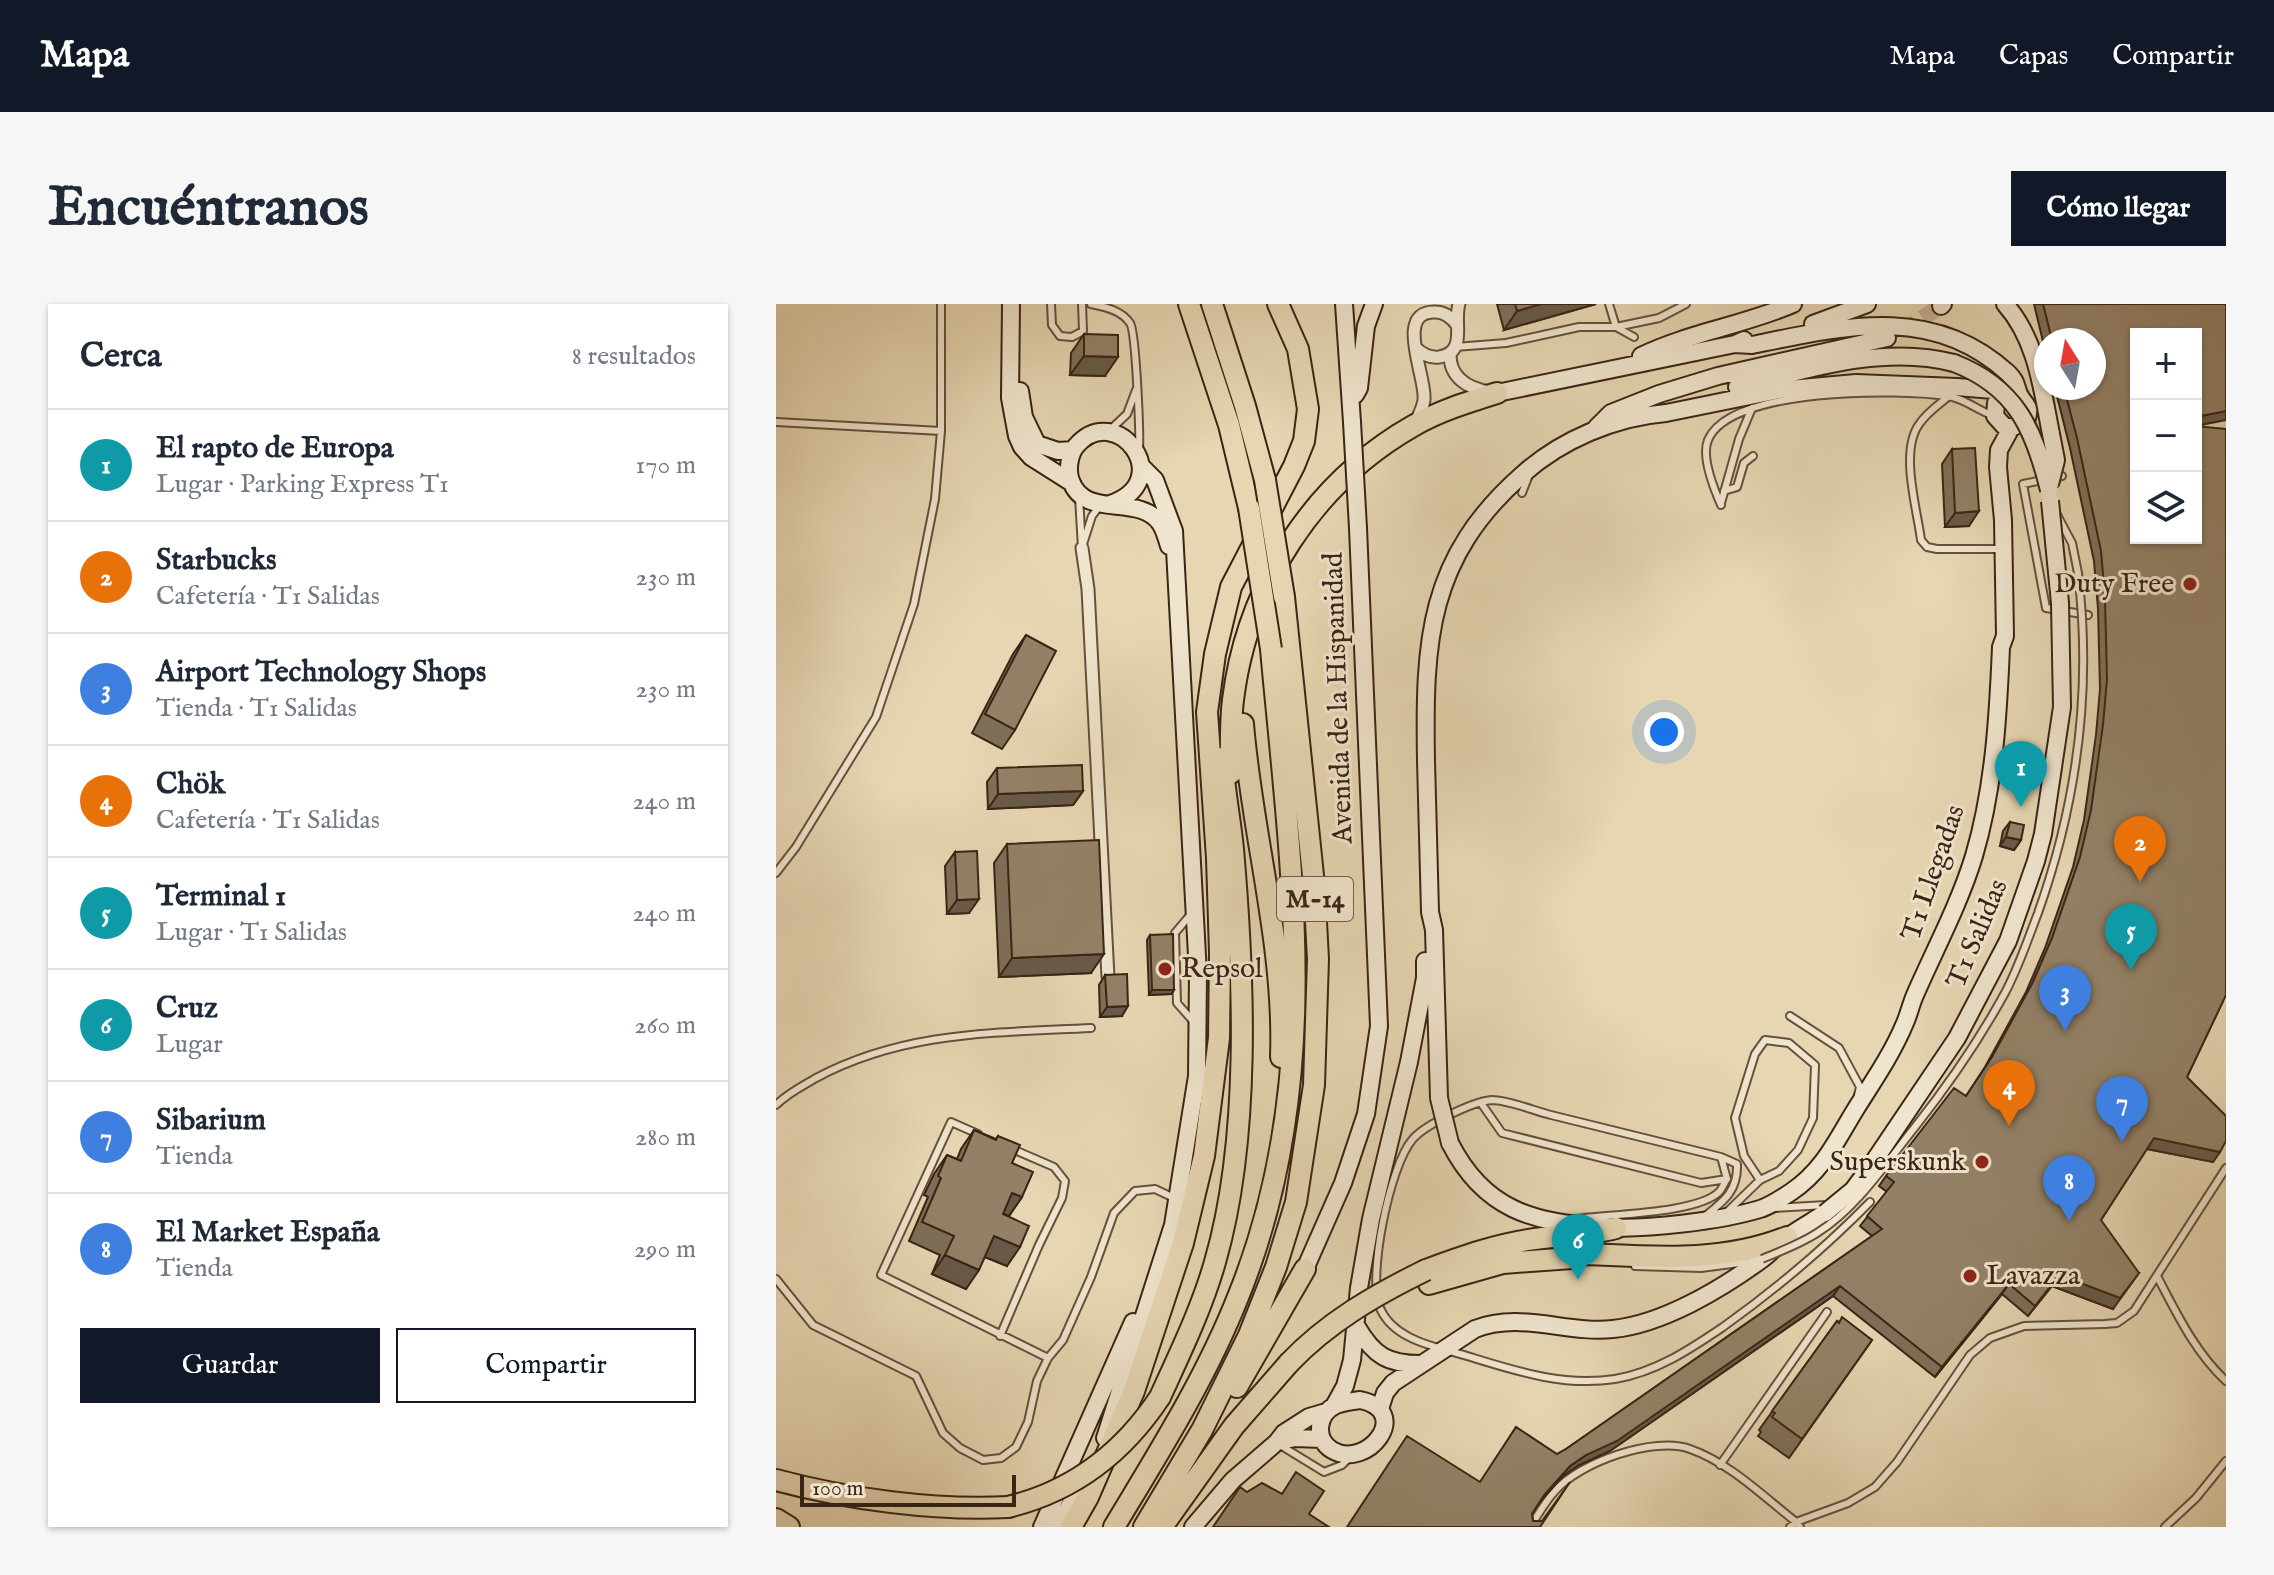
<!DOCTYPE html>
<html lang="es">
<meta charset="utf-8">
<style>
:root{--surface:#fff;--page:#f6f6f7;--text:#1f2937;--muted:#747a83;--line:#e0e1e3;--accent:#111827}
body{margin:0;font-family:"IM FELL English",serif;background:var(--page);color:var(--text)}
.controls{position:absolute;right:24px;top:24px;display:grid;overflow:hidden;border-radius:0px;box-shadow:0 2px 6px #0004}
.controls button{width:72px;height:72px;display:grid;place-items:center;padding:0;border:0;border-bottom:2px solid var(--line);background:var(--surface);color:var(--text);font:40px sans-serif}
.compass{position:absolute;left:1258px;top:24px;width:72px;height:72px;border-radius:50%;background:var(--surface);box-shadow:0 2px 6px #0004;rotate:349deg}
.scale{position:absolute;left:24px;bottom:20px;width:216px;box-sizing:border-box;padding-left:8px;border:4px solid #3a2415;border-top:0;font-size:22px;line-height:28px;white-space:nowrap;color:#3a2415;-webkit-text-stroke:6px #efe4cd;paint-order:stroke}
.you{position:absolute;left:888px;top:428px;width:28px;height:28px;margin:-20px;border:6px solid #fff;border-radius:50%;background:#1a73e8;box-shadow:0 0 0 12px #1a73e833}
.badge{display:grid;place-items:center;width:52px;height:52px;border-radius:50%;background:var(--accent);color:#fff;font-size:26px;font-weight:700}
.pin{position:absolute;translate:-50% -66px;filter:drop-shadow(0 2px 4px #0008)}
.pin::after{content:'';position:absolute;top:42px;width:28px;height:24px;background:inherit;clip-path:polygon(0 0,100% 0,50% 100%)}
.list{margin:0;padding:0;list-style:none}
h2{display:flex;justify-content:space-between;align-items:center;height:104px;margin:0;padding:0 32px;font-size:34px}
h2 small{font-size:26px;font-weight:400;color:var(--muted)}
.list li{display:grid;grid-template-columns:52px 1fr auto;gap:24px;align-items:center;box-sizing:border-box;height:112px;padding:0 32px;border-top:2px solid var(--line)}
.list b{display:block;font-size:30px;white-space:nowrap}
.list p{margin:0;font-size:26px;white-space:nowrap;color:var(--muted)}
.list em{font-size:26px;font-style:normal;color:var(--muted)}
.actions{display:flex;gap:16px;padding:24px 32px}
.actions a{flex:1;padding:18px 0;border:2px solid var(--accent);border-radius:0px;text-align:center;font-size:28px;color:var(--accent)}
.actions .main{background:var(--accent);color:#fff}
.icon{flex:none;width:44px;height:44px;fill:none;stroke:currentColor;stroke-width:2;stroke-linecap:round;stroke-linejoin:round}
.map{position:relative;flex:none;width:1450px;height:1223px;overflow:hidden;border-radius:0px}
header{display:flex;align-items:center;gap:48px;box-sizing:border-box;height:112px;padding:0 40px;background:var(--accent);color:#fff}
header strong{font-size:38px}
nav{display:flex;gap:44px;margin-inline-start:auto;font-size:28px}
.intro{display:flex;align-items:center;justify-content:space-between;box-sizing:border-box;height:192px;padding:0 48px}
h1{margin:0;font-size:56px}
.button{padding:20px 36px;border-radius:0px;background:var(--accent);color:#fff;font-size:28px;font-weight:700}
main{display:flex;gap:48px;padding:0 48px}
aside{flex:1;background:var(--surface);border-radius:0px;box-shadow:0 2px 6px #0004}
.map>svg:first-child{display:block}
</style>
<header>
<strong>Mapa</strong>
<nav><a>Mapa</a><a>Capas</a><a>Compartir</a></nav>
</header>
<div class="intro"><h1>Encuéntranos</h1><a class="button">Cómo llegar</a></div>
<main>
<aside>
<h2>Cerca<small>8 resultados</small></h2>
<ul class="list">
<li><span class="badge" style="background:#0f9aa8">1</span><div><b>El rapto de Europa</b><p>Lugar · Parking Express T1</p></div><em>170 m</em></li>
<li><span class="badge" style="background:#e8710a">2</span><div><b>Starbucks</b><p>Cafetería · T1 Salidas</p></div><em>230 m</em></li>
<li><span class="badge" style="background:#3f7fe0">3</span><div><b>Airport Technology Shops</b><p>Tienda · T1 Salidas</p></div><em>230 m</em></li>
<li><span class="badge" style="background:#e8710a">4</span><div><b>Chök</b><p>Cafetería · T1 Salidas</p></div><em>240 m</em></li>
<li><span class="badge" style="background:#0f9aa8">5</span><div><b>Terminal 1</b><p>Lugar · T1 Salidas</p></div><em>240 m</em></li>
<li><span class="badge" style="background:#0f9aa8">6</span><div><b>Cruz</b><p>Lugar</p></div><em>260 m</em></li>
<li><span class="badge" style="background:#3f7fe0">7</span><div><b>Sibarium</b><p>Tienda</p></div><em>280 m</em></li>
<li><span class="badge" style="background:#3f7fe0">8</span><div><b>El Market España</b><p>Tienda</p></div><em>290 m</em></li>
</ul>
<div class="actions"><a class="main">Guardar</a><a>Compartir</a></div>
</aside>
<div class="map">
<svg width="1450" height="1223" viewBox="0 0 1450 1223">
<rect width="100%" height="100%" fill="#e6d6b2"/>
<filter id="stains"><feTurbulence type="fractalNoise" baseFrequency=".0025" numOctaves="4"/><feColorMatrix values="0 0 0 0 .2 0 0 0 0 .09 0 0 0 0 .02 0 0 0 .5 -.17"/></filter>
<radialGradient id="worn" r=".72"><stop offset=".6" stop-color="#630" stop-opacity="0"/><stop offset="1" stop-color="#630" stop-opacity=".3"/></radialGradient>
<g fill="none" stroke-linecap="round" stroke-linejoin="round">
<path stroke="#c4b293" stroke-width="16" stroke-dasharray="16 8" stroke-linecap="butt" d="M 1126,27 L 1165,2"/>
<defs>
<path id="lane" d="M 275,0 L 276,21 L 284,32 L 296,33 L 307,27 L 306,0
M 315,0 C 329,3 345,6 354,19 C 360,28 364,129 363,146
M 840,23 L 883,14 L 910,0
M 840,23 L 858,33
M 679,43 L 730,39 L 803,23 L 840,23 L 833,0
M 1172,93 C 1162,101 1151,109 1144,119 C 1123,146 1141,204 1145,236 L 1151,243 L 1161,245 L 1227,245
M 0,118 L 165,127
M 334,126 L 351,110 L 360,86
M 1286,172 L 1247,180 L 1270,304 L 1312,311
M 948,187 L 961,183 L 968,159 L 977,152
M 746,189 L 753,171
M 303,193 L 306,244
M 945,199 L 963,135 L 976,104
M 945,201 C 938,185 925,153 932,136 C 954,83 1123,85 1171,92 C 1189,94 1200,106 1216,111
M 1280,209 L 1296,239 L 1302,269
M 307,240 L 316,212 L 323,203
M 0,569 L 20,543 L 100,413 L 138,300 L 159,195 L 165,127 L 165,0
M 416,609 L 399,629 L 401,699 L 417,717
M 1014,712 L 1063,744 L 1084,783 L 1082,791
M 705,799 L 726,829 L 925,879 L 951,875
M 0,801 C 12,789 25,783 40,774 C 128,727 218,729 315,724
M 202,830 L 175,818 L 105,971 L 272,1054
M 998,904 L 1050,901
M 952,907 L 984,876 L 1003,867 L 1022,846 L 1037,814 L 1039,761 L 1013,739 L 989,736 L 979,750 L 959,814 L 968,852 L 984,876
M 928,913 C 948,897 962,887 961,860 L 945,853 C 888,839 831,825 775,811 C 759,807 732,796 716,796 C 698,797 648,821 636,836 C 614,862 591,972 604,1004 C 618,1037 662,1043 691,1052 C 740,1067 787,1083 839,1075 C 880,1068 913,1046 947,1023 C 1000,985 1048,945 1094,898
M 800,915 C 832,910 923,910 944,887 C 947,883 948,879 951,875 L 945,853
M 859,962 L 925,964 L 971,958
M 1381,972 C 1401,1010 1419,1048 1450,1077
M 0,975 L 37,1021 L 140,1072 L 167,1129 L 184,1144 L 207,1156 L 225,1154 L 240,1143 L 252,1118 L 261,1077 L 272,1054 L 287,1036 L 315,973 L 338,909 L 359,887 L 379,885 L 398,894
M 224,1032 L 263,941 L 286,894 L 289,877 L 278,863 L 234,844
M 504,1141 L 548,1168 L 566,1161 L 573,1154
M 944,1161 L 1051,1008
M 754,1223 C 762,1211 769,1198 779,1187 C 804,1158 878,1132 914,1145 C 954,1159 988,1193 1020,1218 L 1072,1199 L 1099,1183 L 1121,1158 L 1194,1051 L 1214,1034 L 1248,1022 L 1329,1020 L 1341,1019 L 1358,1007 L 1450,864
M 1014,1223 L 1020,1218 L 1024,1223
M 1389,1223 L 1420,1194 L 1450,1157"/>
<path id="street" d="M 640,44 C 646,50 653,54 663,53 C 692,49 677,18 683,0
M 674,49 C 673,73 691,84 713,88
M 639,120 C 642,113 647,104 648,96 C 651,74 617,6 660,8 C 669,8 675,13 681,21
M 306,244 L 312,285 L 332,673"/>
<path id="secondary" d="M 235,0 L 234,94 L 241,132 L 246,143 L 255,153 L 296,179
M 568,0 L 576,118
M 1229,0 C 1261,36 1266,85 1275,130
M 1165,2 L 1167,0
M 1037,20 L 1091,0
M 865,52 C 912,29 968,21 1017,0
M 961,83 C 1029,66 1107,40 1178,59
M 244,87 L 248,113 L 261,140 L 282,147 L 297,146
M 721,89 L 959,40 L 968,36
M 579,91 L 583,84 L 590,22 L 598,0
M 1228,91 L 1220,99 L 1219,112 L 1228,122 L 1235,124
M 820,124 L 835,109 L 883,90 L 942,72 L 1111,34
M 334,200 C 403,177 340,95 300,142 C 293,151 291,167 295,177 C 309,216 362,189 384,219 C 388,225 391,235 393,242
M 663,794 L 658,626 L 654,608 C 653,558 651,507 650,456 C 648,338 651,254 747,170 C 785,136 839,113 890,109 L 1003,86 L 1080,79 L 1181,83 L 1217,86 L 1230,91
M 674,839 C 708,906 757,919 828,923 C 869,926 944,917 984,905 C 994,902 1006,894 1015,888 C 1048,866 1061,835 1081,803 C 1098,776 1116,750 1129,719 C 1133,710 1135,700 1139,691 C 1159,645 1183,601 1198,552 C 1218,484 1222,414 1225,343 L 1229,332 L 1227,216 L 1222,163 L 1223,146 L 1235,124 L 1250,117 C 1256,100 1249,103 1243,90 C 1239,80 1241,78 1232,69 C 1157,0 1069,22 976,41 L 959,40
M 529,965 L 567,879 L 590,810 L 603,722 L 582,224
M 581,1023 C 598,1052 612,1060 644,1060
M 584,1096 C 638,1107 591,1167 556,1146 C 538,1135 541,1110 560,1101 C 568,1098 576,1097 584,1096 Z
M 558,1102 L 569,1082 L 576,1056 L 583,984 L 595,915 L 633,758 L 649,674 L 649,657
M 604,1105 L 609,1089 L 617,1079 L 699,1025 C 745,1007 790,1030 837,1025 C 887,1020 945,985 985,956 C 995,949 1003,939 1013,932 C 1024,924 1037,917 1049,909
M 329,1134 L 397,921 L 421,772 L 422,670 L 398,227 L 379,176 L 365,162
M 501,1138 L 519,1134 L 546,1135
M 266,1223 L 357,1018
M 282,1223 L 311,1169
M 417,1223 L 457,1176 L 501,1138 L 508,1129 L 533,1113 L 550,1108"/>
<path id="highway" d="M 413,0 L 453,121 L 473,204
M 436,0 L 469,102 L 489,176
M 467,420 C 476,531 509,641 505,753
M 455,469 C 455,445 454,420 457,396 C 471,282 537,179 637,122 C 663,107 692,98 721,89
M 650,966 C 685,953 721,940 759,935 C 786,931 814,931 840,924
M 653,980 L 727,959 L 796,954 L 811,950 C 878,953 947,959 1011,933
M 461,1083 L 529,965
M 384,1093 C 404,1049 426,1004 439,958 C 475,834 468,672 457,545 C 454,515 448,485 446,454
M 0,1176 C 70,1195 160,1207 232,1203
M 0,1215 L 13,1223
M 295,1223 L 312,1193 L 358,1087 L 407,939 L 428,852 L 443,734 L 444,649 L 441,554 L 431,408 L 439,350 L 455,283 L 518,162 L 528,137 L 532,105 L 522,45 L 502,0
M 338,1223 C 383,1148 430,1074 462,993 C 549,779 515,567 495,345
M 368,1223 L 426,1126 L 473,1031 L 500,963 L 520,898 L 538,781 L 542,655 L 538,581 L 508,293
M 386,1223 L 458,1122 L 513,1059"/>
</defs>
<use href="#lane" stroke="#65503c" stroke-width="10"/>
<use href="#street" stroke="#65503c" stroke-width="15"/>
<use href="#secondary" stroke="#3a2415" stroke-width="20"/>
<use href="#highway" stroke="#3a2415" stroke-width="24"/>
<use href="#lane" stroke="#efe4cd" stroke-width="6"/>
<use href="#street" stroke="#efe4cd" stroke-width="11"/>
<use href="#secondary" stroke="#efe4cd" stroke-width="16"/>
<use href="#highway" stroke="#e6d6b2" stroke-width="20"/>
<defs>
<path id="lane-bridge" d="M 986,955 C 1005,947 1024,940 1041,929 C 1081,904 1110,859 1139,823 C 1173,780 1204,735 1230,687 C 1243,662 1252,635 1262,609 C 1301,499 1316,384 1302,269"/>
<path id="secondary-bridge" d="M 1178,59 C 1240,83 1258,125 1273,186
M 576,118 L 582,224
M 1274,180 L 1280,156 L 1275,130
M 663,794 L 674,839
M 1049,909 L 1077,886 L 1094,863 L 1181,734 L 1232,637 L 1260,557 L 1267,530 L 1286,403 L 1284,299 L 1274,197"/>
<path id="highway-bridge" d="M 489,176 L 508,293
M 473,204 L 495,345
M 513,1059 C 552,1018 599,991 650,966
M 232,1203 C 298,1187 347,1149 384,1093"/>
</defs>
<use href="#lane-bridge" stroke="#65503c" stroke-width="10" stroke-linecap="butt"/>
<use href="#secondary-bridge" stroke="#3a2415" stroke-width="20" stroke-linecap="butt"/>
<use href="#highway-bridge" stroke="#3a2415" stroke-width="24" stroke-linecap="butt"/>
<use href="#lane-bridge" stroke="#efe4cd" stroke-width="6"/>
<use href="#secondary-bridge" stroke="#efe4cd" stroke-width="16"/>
<use href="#highway-bridge" stroke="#e6d6b2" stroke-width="20"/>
</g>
<path fill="#7e6f59" stroke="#3a2415" stroke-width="2" d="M 721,0 L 820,0 L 728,26 Z
M 1258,0 L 1450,0 L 1360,30 L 1447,697 L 1411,773 L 1444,848 L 1437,858 L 1371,845 L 1325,916 L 1337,1005 L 1276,982 L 1252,1012 L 1226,990 L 1159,1073 L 1057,992 L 834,1147 L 803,1161 L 787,1172 L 763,1198 L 756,1210 L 757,1217 L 764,1223 L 704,1178 L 781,1150 L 790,1145 L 1096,932 L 1084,922 L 1111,888 L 1103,882 L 1110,872 L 1190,792 L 1209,763 L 1250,688 L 1269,644 L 1297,563 L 1308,516 L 1320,431 L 1324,385 L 1322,305 L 1318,257 L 1294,144 L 1279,84 L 1318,84 L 1318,36 L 1270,36 L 1270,50 Z
M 308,30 L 329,72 L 294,71 L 295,49 Z
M 1176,145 L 1193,222 L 1169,223 L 1166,160 Z
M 250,331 L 239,426 L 226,445 L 196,429 L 237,350 Z
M 221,464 L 307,487 L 297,501 L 212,505 L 211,478 Z
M 1234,518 L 1245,536 L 1238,546 L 1224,542 L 1227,527 Z
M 231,540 L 315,669 L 223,673 L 218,559 Z
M 179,548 L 193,609 L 171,610 L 169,562 Z
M 374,631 L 398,686 L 395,690 L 373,691 L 371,636 Z
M 329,671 L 346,712 L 324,713 L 323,681 Z
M 198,826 L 220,835 L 222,832 L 236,859 L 246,893 L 233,912 L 231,962 L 209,953 L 190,985 L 156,970 L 164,951 L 133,937 L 152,893 L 148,891 L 158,870 L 171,851 L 181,855 L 185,845 Z
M 1061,1017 L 1096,1036 L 1013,1154 L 982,1132 L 985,1128 L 983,1126 Z"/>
<path fill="#675a48" stroke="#3a2415" stroke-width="2" d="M 765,0 L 820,0 L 728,26 L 741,7 Z
M 308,52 L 342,53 L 329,72 L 294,71 Z
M 1450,107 L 1450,116 L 1420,122 L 1420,113 Z
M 1203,207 L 1193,222 L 1169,223 L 1179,209 Z
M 307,487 L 297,501 L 212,505 L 222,490 Z
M 1230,533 L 1245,536 L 1238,546 L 1224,542 Z
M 203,595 L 193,609 L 171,610 L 181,596 Z
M 328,650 L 315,669 L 223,673 L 236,654 Z
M 376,686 L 398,686 L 395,690 L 373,691 Z
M 352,702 L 346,712 L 324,713 L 331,703 Z
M 1378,834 L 1444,848 L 1437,858 L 1371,845 Z
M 236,889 L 246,893 L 233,912 L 223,908 Z
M 218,932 L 244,943 L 231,962 L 204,951 Z
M 169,951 L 203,966 L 190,985 L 156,970 Z
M 1363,969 L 1337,1005 L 1276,982 L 1252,1012 L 1283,971 Z
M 1233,980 L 1226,990 L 1159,1073 L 1166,1063 Z
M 1064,982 L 1057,992 L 834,1147 L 803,1161 L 787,1172 L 761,1201 L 768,1191 L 794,1162 Z"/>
<path fill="#938167" stroke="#3a2415" stroke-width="2" d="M 739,0 L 765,0 L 741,7 Z
M 1267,0 L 1450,0 L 1450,107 L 1420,113 L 1420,30 L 1360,30 L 1360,234 L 1420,234 L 1420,122 L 1450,125 L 1450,691 L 1411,773 L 1450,812 L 1450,837 L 1444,848 L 1378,834 L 1325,916 L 1363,969 L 1344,994 L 1283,971 L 1259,1002 L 1233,980 L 1166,1063 L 1064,982 L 841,1137 L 810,1151 L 794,1162 L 768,1191 L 756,1210 L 757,1217 L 766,1217 L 794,1178 L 764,1223 L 571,1223 L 631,1132 L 704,1178 L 740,1123 L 781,1150 L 790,1145 L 1106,925 L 1091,912 L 1118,878 L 1110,872 L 1178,784 L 1190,792 L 1216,753 L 1257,678 L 1276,634 L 1304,553 L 1315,506 L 1327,421 L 1331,375 L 1329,294 L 1325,247 L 1301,134 L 1288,84 L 1318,84 L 1318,36 L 1276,36 Z
M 308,30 L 342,31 L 342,53 L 308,52 Z
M 1199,144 L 1203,207 L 1179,209 L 1176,145 Z
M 250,331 L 280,347 L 239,426 L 209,410 Z
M 306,461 L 307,487 L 222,490 L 221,464 Z
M 1234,518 L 1248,521 L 1245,536 L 1230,533 Z
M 323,536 L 328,650 L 236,654 L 231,540 Z
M 201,547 L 203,595 L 181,596 L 179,548 Z
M 397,630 L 398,686 L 376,686 L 374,631 Z
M 351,670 L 352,702 L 331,703 L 329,671 Z
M 198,826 L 220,836 L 222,832 L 244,841 L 236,859 L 257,868 L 246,893 L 236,889 L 227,910 L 253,922 L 244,943 L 218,932 L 203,966 L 169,951 L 178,932 L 146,918 L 165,874 L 162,872 L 171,851 L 185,857 Z
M 1066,1013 L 1096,1036 L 1026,1135 L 996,1113 L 999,1109 L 996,1107 L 1061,1017 L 1063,1019 Z
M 520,1168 L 548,1187 L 533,1210 L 553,1223 L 437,1223 L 464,1183 L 471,1188 L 486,1179 L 506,1190 Z"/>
<g fill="#8f2418" stroke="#efe4cd" stroke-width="3">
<circle cx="1414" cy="280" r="8"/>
<circle cx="389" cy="665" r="8"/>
<circle cx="1206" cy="858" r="8"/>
<circle cx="1194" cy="972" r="8"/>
</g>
<g text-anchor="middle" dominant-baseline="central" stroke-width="6" stroke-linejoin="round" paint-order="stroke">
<rect fill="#efe4cd" stroke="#705e4c" stroke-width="2" x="501" y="573" width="76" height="44" rx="6"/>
<g font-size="26" font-weight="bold" fill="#3a2415">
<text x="539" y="595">M-14</text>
</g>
<g font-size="28" fill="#3a2415" stroke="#efe4cd" text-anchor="end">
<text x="1398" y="280">Duty Free</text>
<text x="405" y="665" text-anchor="start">Repsol</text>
<text x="1190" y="858">Superskunk</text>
<text x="1210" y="972" text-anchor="start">Lavazza</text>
</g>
<g font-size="28" fill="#3a2415" stroke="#efe4cd">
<text transform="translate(563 394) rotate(-92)">Avenida de la Hispanidad</text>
<text transform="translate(1158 569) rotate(-71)">T1 Llegadas</text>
<text transform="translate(1202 630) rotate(-67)">T1 Salidas</text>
</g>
</g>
<rect width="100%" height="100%" filter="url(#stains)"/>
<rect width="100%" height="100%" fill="url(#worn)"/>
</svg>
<div class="controls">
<button>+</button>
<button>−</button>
<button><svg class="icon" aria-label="layers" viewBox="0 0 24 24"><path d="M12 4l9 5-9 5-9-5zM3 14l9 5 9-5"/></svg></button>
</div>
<svg class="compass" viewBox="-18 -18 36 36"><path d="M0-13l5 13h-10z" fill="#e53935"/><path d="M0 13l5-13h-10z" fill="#747a83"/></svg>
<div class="scale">100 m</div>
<div class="you"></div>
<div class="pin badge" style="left:1245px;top:503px;background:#0f9aa8">1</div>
<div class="pin badge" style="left:1364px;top:578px;background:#e8710a">2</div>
<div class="pin badge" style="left:1289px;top:727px;background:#3f7fe0">3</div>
<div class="pin badge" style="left:1233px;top:822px;background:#e8710a">4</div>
<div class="pin badge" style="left:1355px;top:666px;background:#0f9aa8">5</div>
<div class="pin badge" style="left:802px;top:976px;background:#0f9aa8">6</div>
<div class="pin badge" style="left:1346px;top:838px;background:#3f7fe0">7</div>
<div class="pin badge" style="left:1293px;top:917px;background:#3f7fe0">8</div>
</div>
</main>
